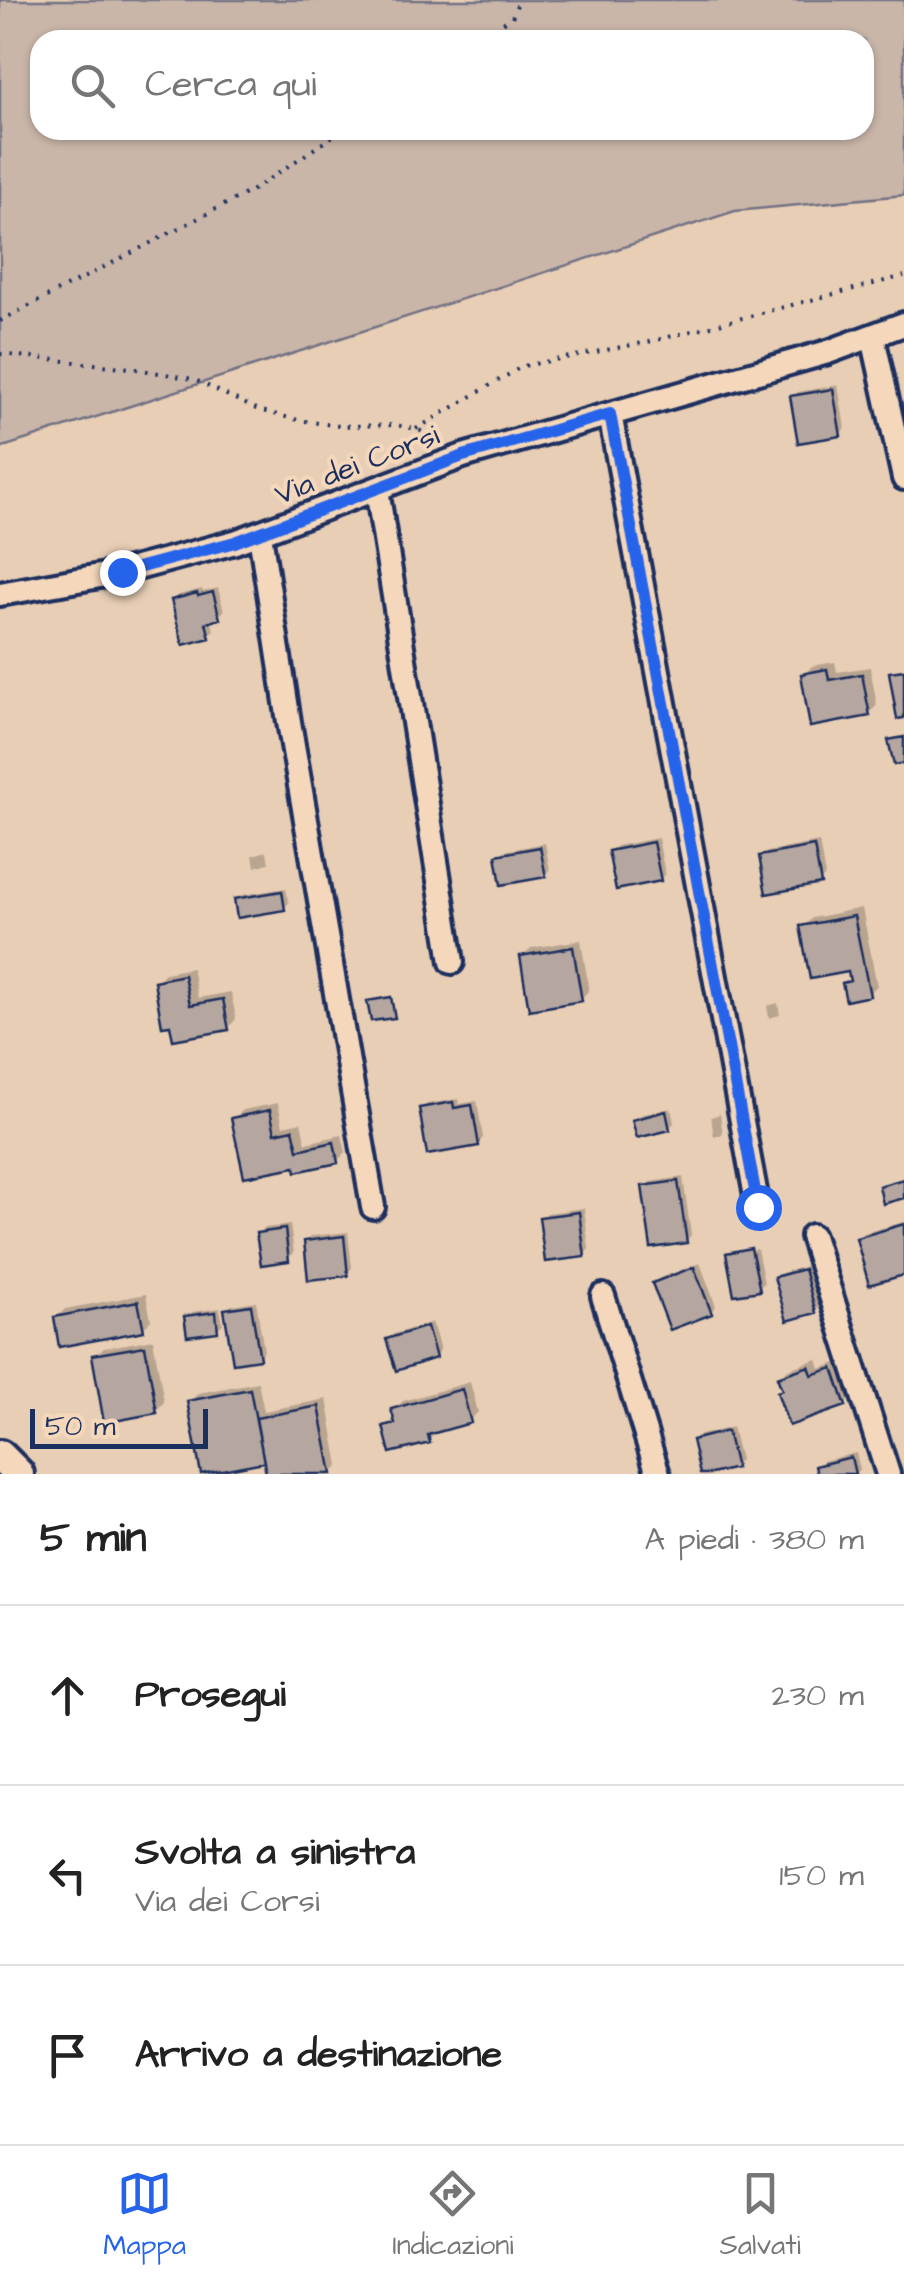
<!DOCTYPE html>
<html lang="it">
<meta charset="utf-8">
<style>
:root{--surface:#fff;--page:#f6f6f6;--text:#222;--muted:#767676;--line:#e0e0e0;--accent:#2563eb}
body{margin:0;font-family:"Architects Daughter",sans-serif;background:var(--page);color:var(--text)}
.scale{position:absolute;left:30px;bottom:25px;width:178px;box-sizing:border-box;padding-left:10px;border:5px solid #1b2f5e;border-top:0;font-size:28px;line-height:35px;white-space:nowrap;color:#1b2f5e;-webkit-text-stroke:8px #f5d8bb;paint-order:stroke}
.stop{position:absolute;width:30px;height:30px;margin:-22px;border:8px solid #2563eb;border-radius:50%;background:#fff}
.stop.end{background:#2563eb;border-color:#fff;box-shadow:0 2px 10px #0008}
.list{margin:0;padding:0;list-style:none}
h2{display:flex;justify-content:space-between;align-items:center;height:130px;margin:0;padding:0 40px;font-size:42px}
h2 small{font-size:32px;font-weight:400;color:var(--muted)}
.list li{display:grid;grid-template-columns:65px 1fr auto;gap:30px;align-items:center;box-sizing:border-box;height:180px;padding:0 40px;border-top:2px solid var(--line)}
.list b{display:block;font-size:38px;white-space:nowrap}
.list p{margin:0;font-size:32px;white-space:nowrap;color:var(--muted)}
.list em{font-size:32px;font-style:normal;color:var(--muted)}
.icon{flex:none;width:55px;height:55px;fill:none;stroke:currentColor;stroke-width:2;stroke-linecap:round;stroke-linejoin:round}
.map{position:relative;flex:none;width:904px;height:1474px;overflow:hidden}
.search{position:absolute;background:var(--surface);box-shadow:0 2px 8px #0004;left:30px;right:30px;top:30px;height:110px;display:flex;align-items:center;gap:25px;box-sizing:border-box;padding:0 35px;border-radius:30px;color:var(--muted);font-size:38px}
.sheet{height:670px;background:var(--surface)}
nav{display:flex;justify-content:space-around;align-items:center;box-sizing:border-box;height:140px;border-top:2px solid var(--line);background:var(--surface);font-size:28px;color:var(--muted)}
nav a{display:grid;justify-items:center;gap:5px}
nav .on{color:var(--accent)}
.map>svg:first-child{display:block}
</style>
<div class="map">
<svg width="904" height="1474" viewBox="0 0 904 1474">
<rect width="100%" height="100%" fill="#e8ceb5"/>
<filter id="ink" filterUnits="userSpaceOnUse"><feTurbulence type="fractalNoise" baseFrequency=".01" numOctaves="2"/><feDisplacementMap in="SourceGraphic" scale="20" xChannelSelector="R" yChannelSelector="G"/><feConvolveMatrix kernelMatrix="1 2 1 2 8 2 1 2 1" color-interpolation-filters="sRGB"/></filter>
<g filter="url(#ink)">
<path fill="#cab6a9" stroke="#727284" stroke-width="2.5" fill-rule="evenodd" d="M 0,0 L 904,0 L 904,195 L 735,211 L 0,448 ZM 40,40 L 864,40 L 864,130 L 40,130 Z"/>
<path fill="#0003" d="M 838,385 L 845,428 L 840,434 L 793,397 L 798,392 Z
M 218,588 L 224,611 L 219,616 L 211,619 L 214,630 L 208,635 L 173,600 L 179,595 L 202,589 L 203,592 Z
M 835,662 L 837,672 L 870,667 L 877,705 L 869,714 L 804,675 L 812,666 Z
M 658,838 L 665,874 L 660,879 L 610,852 L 616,846 Z
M 819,842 L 825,876 L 820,881 L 762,857 L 767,852 Z
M 545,843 L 550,870 L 544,875 L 498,856 L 504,851 Z
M 267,851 L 269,863 L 255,867 L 253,855 Z
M 286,888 L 289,903 L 283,908 L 237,900 L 242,895 Z
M 862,908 L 877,986 L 868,994 L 845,984 L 852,977 L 850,969 L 803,927 L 812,918 Z
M 581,940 L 589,990 L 581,999 L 523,957 L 531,948 Z
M 192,968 L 198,998 L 231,992 L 236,1019 L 228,1028 L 175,1037 L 156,982 L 165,973 Z
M 778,1003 L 780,1015 L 769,1018 L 767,1006 Z
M 458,1099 L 459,1104 L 477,1101 L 483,1138 L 478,1143 L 421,1109 L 427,1104 Z
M 278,1103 L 283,1126 L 301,1122 L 306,1143 L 342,1135 L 346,1152 L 337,1161 L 298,1169 L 234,1119 L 243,1110 Z
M 671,1108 L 674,1123 L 669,1128 L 635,1120 L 640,1115 Z
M 720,1114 L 723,1134 L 714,1137 L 711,1117 Z
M 683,1177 L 691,1235 L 686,1241 L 645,1187 L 650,1182 Z
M 584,1208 L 589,1249 L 584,1255 L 542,1218 L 547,1213 Z
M 904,1222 L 904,1273 L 859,1239 L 864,1233 Z
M 290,1225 L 294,1253 L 288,1258 L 259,1234 L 264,1228 Z
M 348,1232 L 352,1268 L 347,1273 L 307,1242 L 312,1236 Z
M 757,1249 L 764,1283 L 759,1288 L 729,1254 L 731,1251 L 731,1254 Z
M 700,1263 L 716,1306 L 711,1312 L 655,1283 L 660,1278 Z
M 809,1265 L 820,1306 L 815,1311 L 777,1278 L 783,1273 Z
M 146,1294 L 151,1320 L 143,1329 L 56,1318 L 65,1309 Z
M 256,1301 L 264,1351 L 259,1356 L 227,1310 L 232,1305 Z
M 220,1308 L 223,1324 L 217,1329 L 187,1317 L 192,1312 Z
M 432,1322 L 440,1350 L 435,1356 L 389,1339 L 394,1334 Z
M 153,1339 L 164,1402 L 156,1411 L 95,1356 L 104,1348 Z
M 817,1359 L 820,1369 L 842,1361 L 853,1396 L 845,1404 L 784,1389 L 780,1377 L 788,1369 Z
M 258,1382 L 264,1411 L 327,1399 L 339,1466 L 331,1474 L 269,1474 L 266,1459 L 190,1402 L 198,1393 Z
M 470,1382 L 478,1412 L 470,1420 L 437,1432 L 429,1440 L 385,1427 L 394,1419 L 394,1410 L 403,1401 Z
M 732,1427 L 740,1460 L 735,1465 L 694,1441 L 700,1435 Z
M 856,1453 L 860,1469 L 855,1474 L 820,1474 L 818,1467 L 823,1461 Z"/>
<path fill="#b5a6a0" stroke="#1b2f5e" stroke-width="2.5" d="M 833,389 L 841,436 L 798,443 L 790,396 Z
M 213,592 L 220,619 L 206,623 L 210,638 L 183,645 L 171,600 L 197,593 L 198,596 Z
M 827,669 L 829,680 L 862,674 L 870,716 L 810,727 L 801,674 Z
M 904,670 L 904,718 L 897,719 L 889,672 Z
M 904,737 L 904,763 L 894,765 L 888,740 Z
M 653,842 L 661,881 L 616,890 L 608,851 Z
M 814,846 L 821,884 L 766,894 L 759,856 Z
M 540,847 L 546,877 L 501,885 L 496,855 Z
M 282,891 L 285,910 L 237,918 L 234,899 Z
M 854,916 L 870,996 L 846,1001 L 842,983 L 850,981 L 848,972 L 810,979 L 800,926 Z
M 573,947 L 582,1001 L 529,1010 L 520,956 Z
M 184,975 L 190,1005 L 223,999 L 229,1030 L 173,1040 L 170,1025 L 162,1026 L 154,981 Z
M 391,997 L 395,1018 L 371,1021 L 367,1001 Z
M 453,1102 L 454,1108 L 472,1105 L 479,1146 L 427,1155 L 419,1108 Z
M 270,1110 L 275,1133 L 293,1129 L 298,1150 L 334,1142 L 338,1163 L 296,1172 L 295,1167 L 244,1177 L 231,1118 Z
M 666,1111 L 670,1130 L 637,1138 L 632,1120 Z
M 904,1179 L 904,1198 L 883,1204 L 879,1186 Z
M 678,1181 L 687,1243 L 651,1248 L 642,1186 Z
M 579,1212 L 585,1257 L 545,1262 L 539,1217 Z
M 904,1224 L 904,1275 L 869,1285 L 856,1238 Z
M 285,1229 L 289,1261 L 261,1265 L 256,1233 Z
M 344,1236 L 348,1276 L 308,1280 L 304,1241 Z
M 751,1248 L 760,1291 L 734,1295 L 726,1253 Z
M 694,1267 L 712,1314 L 670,1330 L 652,1283 Z
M 804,1269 L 816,1313 L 787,1321 L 774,1277 Z
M 138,1301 L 144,1331 L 59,1347 L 54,1317 Z
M 251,1305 L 260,1359 L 233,1363 L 224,1309 Z
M 216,1312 L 218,1332 L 187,1336 L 184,1316 Z
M 427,1326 L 436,1358 L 396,1371 L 386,1339 Z
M 145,1346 L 157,1413 L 104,1423 L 92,1355 Z
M 809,1366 L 812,1375 L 833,1368 L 846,1406 L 789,1426 L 777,1392 L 782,1390 L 777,1377 Z
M 250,1389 L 264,1462 L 201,1474 L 187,1401 Z
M 462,1389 L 471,1423 L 428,1435 L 430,1443 L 390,1453 L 383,1426 L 395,1423 L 391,1409 Z
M 319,1406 L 332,1474 L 266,1474 L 256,1418 Z
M 727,1431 L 736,1468 L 711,1474 L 700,1474 L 692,1440 Z
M 851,1457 L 855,1474 L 817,1474 L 815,1466 Z"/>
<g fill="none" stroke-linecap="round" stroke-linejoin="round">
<defs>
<path id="minor" d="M 873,337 L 904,478
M 610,414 L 758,1207
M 377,489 L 452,962
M 260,534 L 289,722 L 373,1207
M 0,594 L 122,572 L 235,542 L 463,456 L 828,352 L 904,324
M 812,1236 L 888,1474
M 603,1296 L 658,1474"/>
<path id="major" d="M 0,1456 L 18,1474"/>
</defs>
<use href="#minor" stroke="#1b2f5e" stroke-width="30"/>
<use href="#major" stroke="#1b2f5e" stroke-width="38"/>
<path stroke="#1b2f5e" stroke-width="4" stroke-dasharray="2.5 8" stroke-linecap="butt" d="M 477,40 L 512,17 L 519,0
M 0,321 L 251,191 L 342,130
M 0,354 L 131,368 L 193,379 L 258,410 L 298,420 L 339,426 L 396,425 L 416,429 L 444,440
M 416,429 L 523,366 L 653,341 L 904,276"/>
<use href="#minor" stroke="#f5d8bb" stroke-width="22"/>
<use href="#major" stroke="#f5d8bb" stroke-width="30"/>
</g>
</g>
<g fill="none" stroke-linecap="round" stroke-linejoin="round" filter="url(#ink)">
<path stroke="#2563eb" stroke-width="12" d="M 122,572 L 235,542 L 463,456 L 610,414 L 758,1207"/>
</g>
<g text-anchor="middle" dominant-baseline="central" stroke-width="8" stroke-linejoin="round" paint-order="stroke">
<g font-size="30" fill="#1b2f5e" stroke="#f5d8bb">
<text transform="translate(357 465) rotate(-21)">Via dei Corsi</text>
</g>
</g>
</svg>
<div class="scale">50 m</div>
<div class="stop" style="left:758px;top:1207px"></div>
<div class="stop end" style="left:122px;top:572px"></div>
<div class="search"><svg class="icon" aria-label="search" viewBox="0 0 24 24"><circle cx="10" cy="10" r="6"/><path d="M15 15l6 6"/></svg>Cerca qui</div>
</div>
<section class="sheet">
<h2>5 min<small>A piedi · 380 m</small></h2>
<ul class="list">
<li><svg class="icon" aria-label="ahead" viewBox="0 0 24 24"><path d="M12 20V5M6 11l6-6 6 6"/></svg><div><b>Prosegui</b></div><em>230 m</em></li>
<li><svg class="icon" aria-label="left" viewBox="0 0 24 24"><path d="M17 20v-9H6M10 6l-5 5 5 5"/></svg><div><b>Svolta a sinistra</b><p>Via dei Corsi</p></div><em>150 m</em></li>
<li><svg class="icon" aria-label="arrive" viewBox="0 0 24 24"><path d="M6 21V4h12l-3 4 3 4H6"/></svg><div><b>Arrivo a destinazione</b></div></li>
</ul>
</section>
<nav>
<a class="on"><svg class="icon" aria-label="map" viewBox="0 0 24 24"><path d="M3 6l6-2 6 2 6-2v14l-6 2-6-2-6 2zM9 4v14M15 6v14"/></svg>Mappa</a>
<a><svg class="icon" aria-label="directions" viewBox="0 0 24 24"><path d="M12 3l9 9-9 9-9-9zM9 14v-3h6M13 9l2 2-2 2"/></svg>Indicazioni</a>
<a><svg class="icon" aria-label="saved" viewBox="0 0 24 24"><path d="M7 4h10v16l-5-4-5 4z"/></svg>Salvati</a>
</nav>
